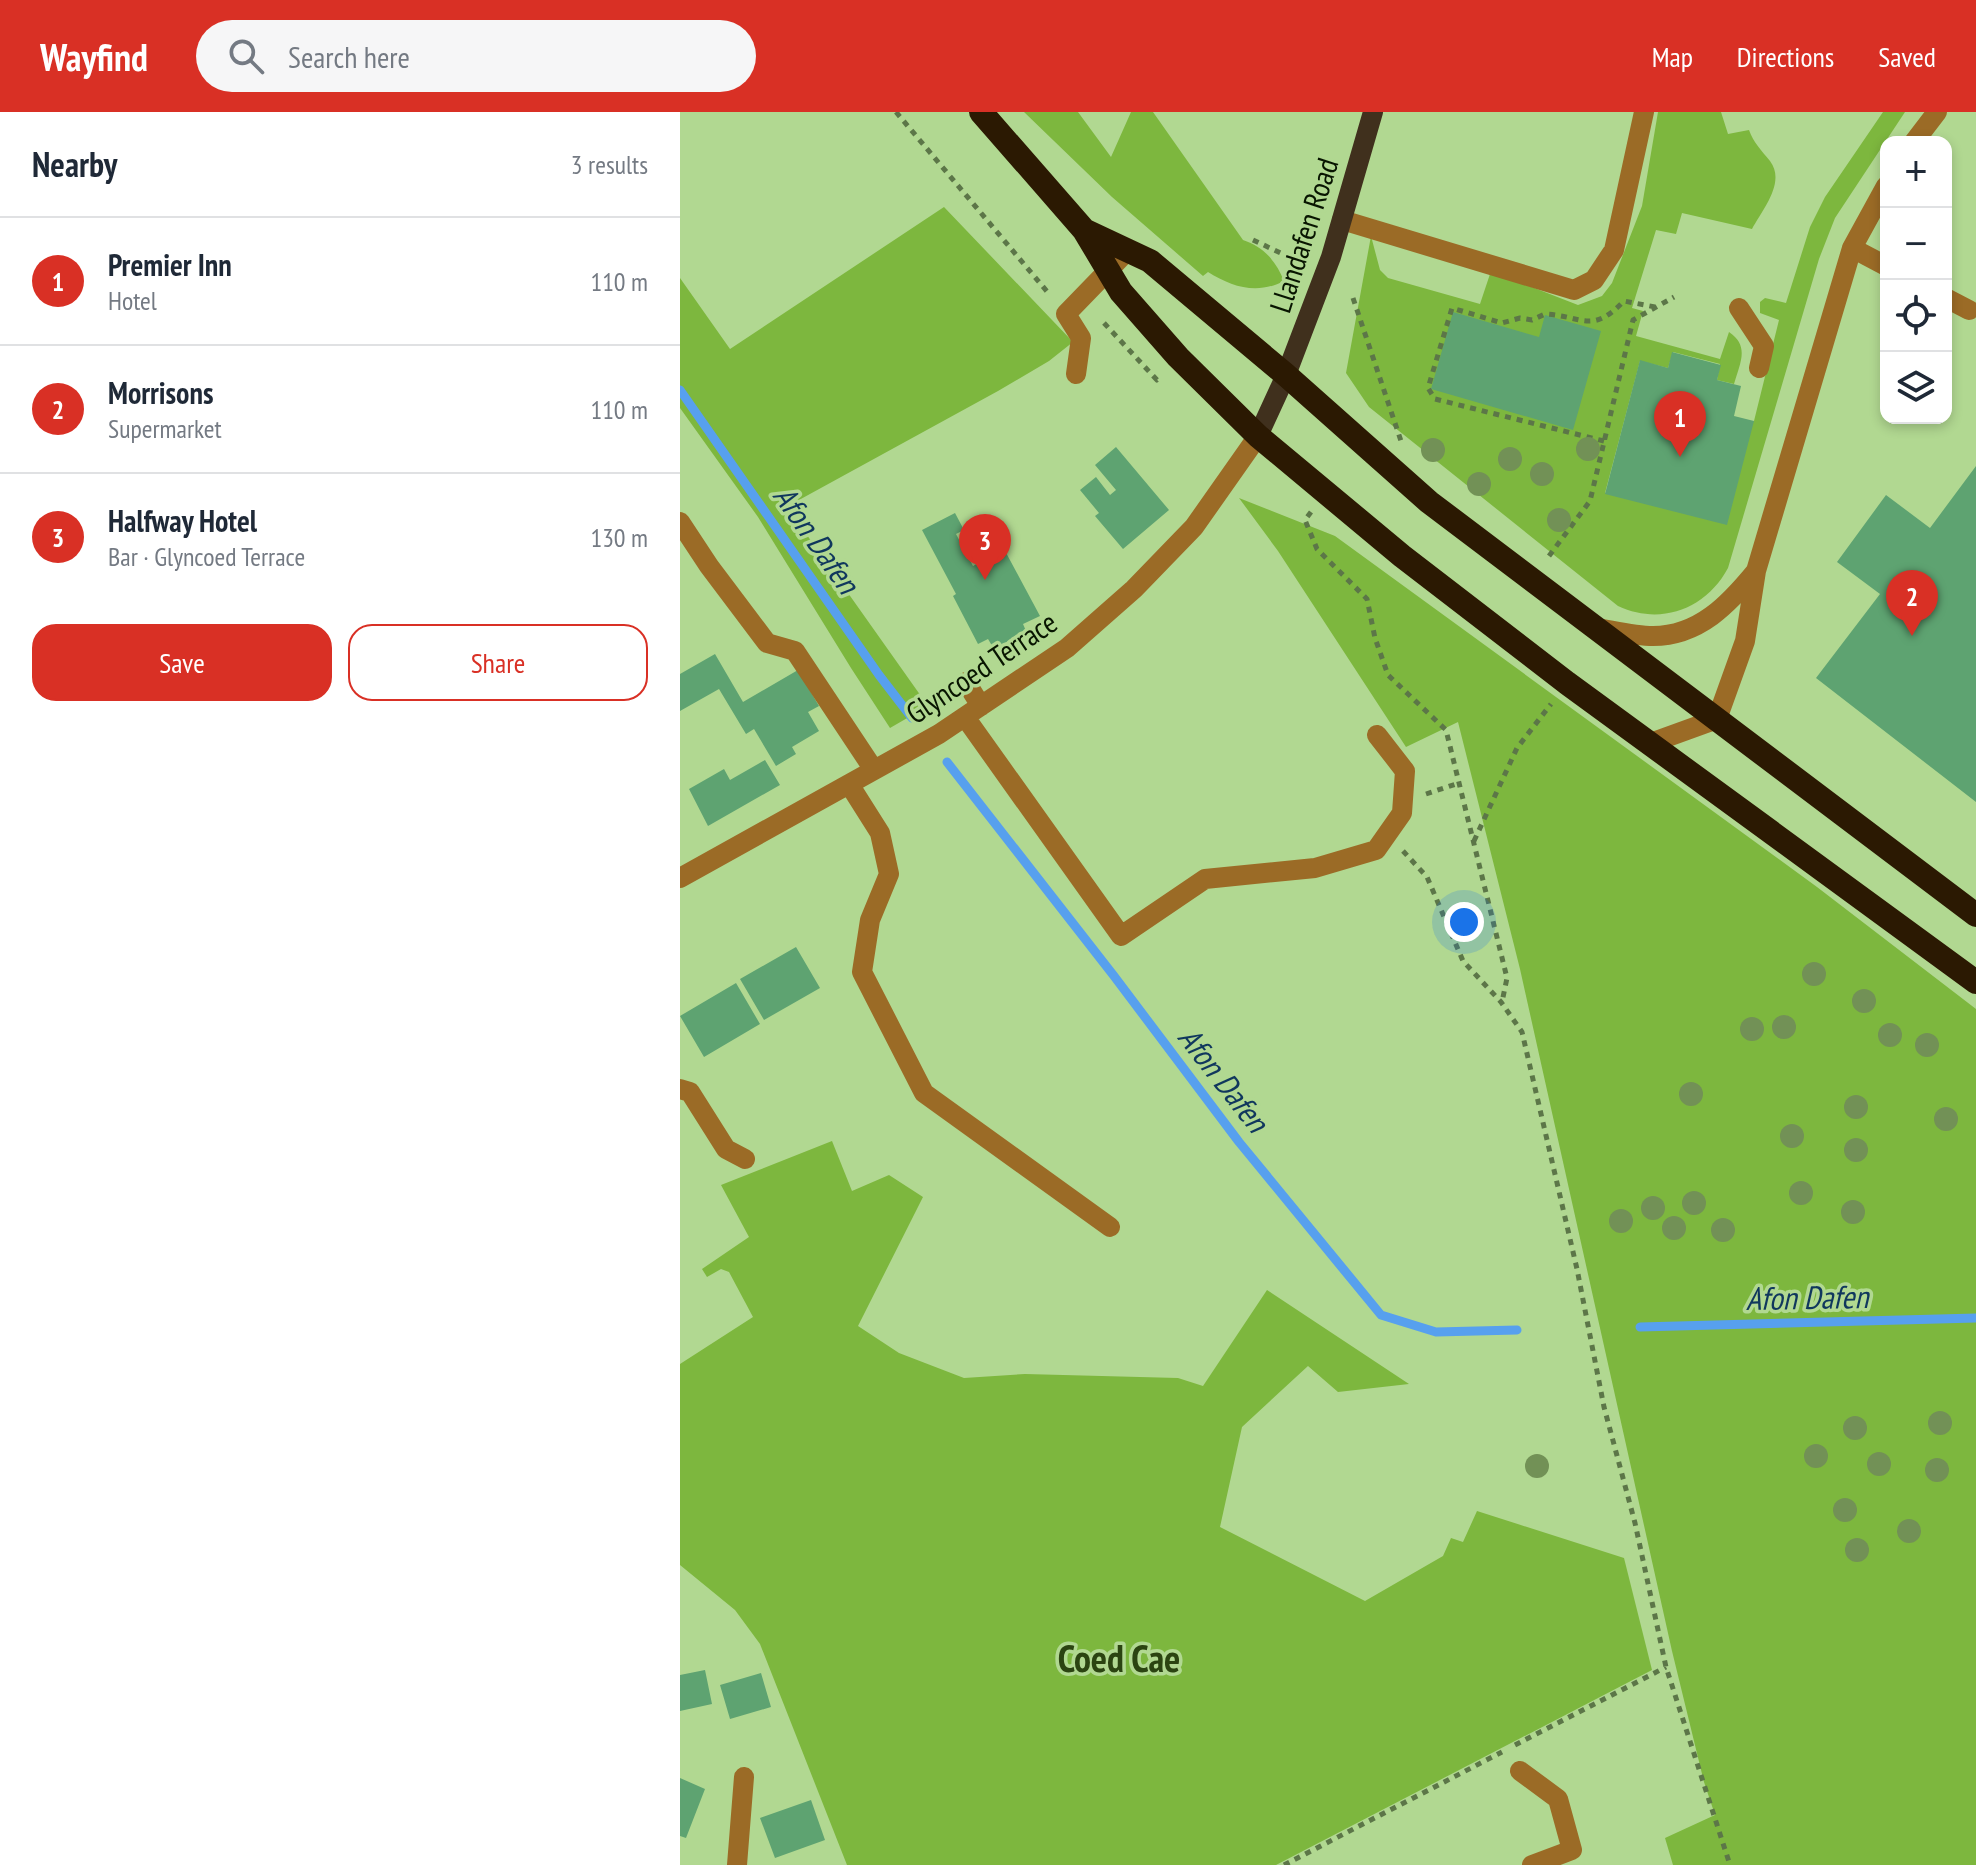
<!DOCTYPE html>
<meta charset="utf-8">
<style>
:root{--surface:#fff;--page:#f6f6f7;--text:#1f2937;--muted:#747a83;--line:#e0e1e3;--accent:#d93025}
body{margin:0;font-family:"PT Sans Narrow",sans-serif;background:var(--page);color:var(--text)}
.controls{position:absolute;right:24px;top:24px;display:grid;overflow:hidden;border-radius:16px;box-shadow:0 4px 12px #0003}
.controls button{width:72px;height:72px;display:grid;place-items:center;padding:0;border:0;border-bottom:2px solid var(--line);background:var(--surface);color:var(--text);font:40px sans-serif}
.you{position:absolute;left:784px;top:810px;width:28px;height:28px;margin:-20px;border:6px solid #fff;border-radius:50%;background:#1a73e8;box-shadow:0 0 0 12px #1a73e833}
.badge{display:grid;place-items:center;width:52px;height:52px;border-radius:50%;background:var(--accent);color:#fff;font-size:26px;font-weight:700}
.pin{position:absolute;translate:-50% -66px;filter:drop-shadow(0 2px 4px #0008)}
.pin::after{content:'';position:absolute;top:42px;width:28px;height:24px;background:inherit;clip-path:polygon(0 0,100% 0,50% 100%)}
.list{margin:0;padding:0;list-style:none}
h2{display:flex;justify-content:space-between;align-items:center;height:104px;margin:0;padding:0 32px;font-size:34px}
h2 small{font-size:26px;font-weight:400;color:var(--muted)}
.list li{display:grid;grid-template-columns:52px 1fr auto;gap:24px;align-items:center;box-sizing:border-box;height:128px;padding:0 32px;border-top:2px solid var(--line)}
.list b{display:block;font-size:30px;white-space:nowrap}
.list p{margin:0;font-size:26px;white-space:nowrap;color:var(--muted)}
.list em{font-size:26px;font-style:normal;color:var(--muted)}
.actions{display:flex;gap:16px;padding:24px 32px}
.actions a{flex:1;padding:18px 0;border:2px solid var(--accent);border-radius:24px;text-align:center;font-size:28px;color:var(--accent)}
.actions .main{background:var(--accent);color:#fff}
.icon{flex:none;width:44px;height:44px;fill:none;stroke:currentColor;stroke-width:2;stroke-linecap:round;stroke-linejoin:round}
.map{position:relative;flex:none;width:1296px;height:1753px;overflow:hidden}
header{display:flex;align-items:center;gap:48px;box-sizing:border-box;height:112px;padding:0 40px;background:var(--accent);color:#fff}
header strong{font-size:38px}
nav{display:flex;gap:44px;margin-inline-start:auto;font-size:28px}
.search{width:560px;height:72px;background:var(--page);display:flex;align-items:center;gap:20px;box-sizing:border-box;padding:0 28px;border-radius:44px;color:var(--muted);font-size:30px}
main{display:flex}
aside{flex:1;background:var(--surface)}
.map>svg:first-child{display:block}
</style>
<header>
<strong>Wayfind</strong>
<div class="search"><svg class="icon" aria-label="search" viewBox="0 0 24 24"><circle cx="10" cy="10" r="6"/><path d="M15 15l6 6"/></svg>Search here</div>
<nav><a>Map</a><a>Directions</a><a>Saved</a></nav>
</header>
<main>
<aside>
<h2>Nearby<small>3 results</small></h2>
<ul class="list">
<li><span class="badge">1</span><div><b>Premier Inn</b><p>Hotel</p></div><em>110 m</em></li>
<li><span class="badge">2</span><div><b>Morrisons</b><p>Supermarket</p></div><em>110 m</em></li>
<li><span class="badge">3</span><div><b>Halfway Hotel</b><p>Bar · Glyncoed Terrace</p></div><em>130 m</em></li>
</ul>
<div class="actions"><a class="main">Save</a><a>Share</a></div>
</aside>
<div class="map">
<svg width="1296" height="1753" viewBox="0 0 1296 1753">
<rect width="100%" height="100%" fill="#b1d891"/>
<path fill="#7db73e" d="M 344,0 L 398,0 L 431,45 L 451,0 L 473,0 L 563,128 C 584,135 596,149 604,169 C 577,183 552,175 528,160 L 523,164 L 432,85 Z
M 978,0 L 1041,0 L 1048,22 L 1069,18 C 1073,30 1082,39 1090,49 C 1106,70 1083,97 1072,117 L 1002,101 L 996,122 L 976,118 L 952,196 L 963,199 L 956,224 L 1040,247 L 1049,220 C 1070,234 1060,251 1054,272 L 1037,268 L 1040,252 L 993,240 L 988,256 L 960,249 L 925,381 L 1074,309 L 1099,208 L 1080,201 L 1080,190 L 1085,186 L 1106,191 L 1130,115 L 1145,85 L 1203,0 L 1225,0 L 1155,106 L 1139,147 L 1048,456 C 1026,497 981,514 938,494 L 689,295 L 666,261 L 691,124 L 700,158 L 708,166 L 800,192 L 811,159 L 898,193 L 922,184 L 932,171 L 962,94 Z
M 264,95 L 393,230 L 369,249 L 318,279 L 119,388 L 105,392 L 248,594 L 210,616 L 171,556 L 78,405 L 0,296 L 0,166 L 50,237 Z
M 559,386 L 655,424 L 1137,775 L 1296,897 L 1296,1753 L 993,1753 L 985,1726 L 1035,1703 L 1024,1670 L 992,1539 L 840,857 L 778,610 L 726,635 L 598,439 Z
M 152,1029 L 172,1079 L 209,1063 L 243,1085 L 178,1214 L 219,1241 L 284,1266 L 345,1262 L 498,1266 L 523,1274 L 587,1178 L 729,1272 L 658,1280 L 628,1254 L 562,1315 L 540,1415 L 685,1489 L 763,1444 L 771,1426 L 783,1430 L 797,1399 L 944,1446 L 972,1558 L 596,1753 L 167,1753 L 80,1532 L 55,1498 L 0,1453 L 0,1252 L 73,1205 L 49,1160 L 41,1157 L 27,1165 L 22,1157 L 69,1125 L 41,1073 Z"/>
<g fill="none" stroke-linecap="round" stroke-linejoin="round">
<path stroke="#57a0ee" stroke-width="9" d="M 0,278 L 199,563 L 232,606
M 267,650 L 434,864 L 559,1030 L 701,1203 L 756,1220 L 837,1218
M 960,1215 L 1296,1206"/>
</g>
<path fill="#5ea371" d="M 773,200 L 859,225 L 865,203 L 921,219 L 893,318 L 751,277 Z
M 992,240 L 1041,253 L 1037,268 L 1061,274 L 1054,304 L 1074,309 L 1047,413 L 925,382 L 960,248 L 988,256 Z
M 436,335 L 489,398 L 443,437 L 415,404 L 419,401 L 400,378 L 416,365 L 430,383 L 436,378 L 415,353 Z
M 1296,354 L 1296,690 L 1136,566 L 1200,482 L 1157,450 L 1206,383 L 1250,416 Z
M 275,401 L 284,418 L 276,422 L 293,454 L 324,437 L 360,504 L 343,512 L 346,519 L 314,537 L 308,527 L 298,532 L 273,484 L 276,482 L 242,418 Z
M 35,542 L 63,590 L 118,558 L 139,594 L 128,600 L 139,619 L 112,635 L 116,642 L 96,654 L 74,617 L 66,622 L 39,577 L 0,599 L 0,562 Z
M 85,648 L 100,673 L 28,714 L 9,677 L 44,657 L 50,668 Z
M 116,835 L 140,876 L 84,908 L 60,867 Z
M 56,871 L 80,912 L 24,945 L 0,904 Z
M 25,1558 L 32,1592 L 0,1599 L 0,1563 Z
M 81,1561 L 91,1595 L 50,1607 L 40,1573 Z
M 0,1666 L 25,1677 L 6,1726 L 0,1724 Z
M 131,1688 L 145,1728 L 95,1746 L 80,1706 Z"/>
<g fill="none" stroke-linecap="round" stroke-linejoin="round">
<path stroke="#5c7648" stroke-width="5" stroke-dasharray="6 6" stroke-linecap="butt" d="M 216,0 L 370,183
M 573,128 L 622,151
M 673,186 L 721,329
M 424,211 L 477,268 L 480,265
M 924,329 L 755,287 L 748,276 L 772,196 L 822,211 L 840,206 L 852,208 L 865,202 C 903,204 911,223 944,189 L 975,195
M 631,400 L 625,408 L 637,437 L 687,487 L 695,526 L 708,563 L 766,618 L 827,866 L 822,890
M 869,444 L 910,389 L 953,208 L 994,185
M 746,682 L 779,671
M 794,729 L 837,636 L 871,592
M 723,739 L 747,765 L 783,849 L 821,890 L 842,920 L 897,1157 L 924,1295 L 955,1411 L 986,1555 L 1050,1753
M 835,1633 L 986,1555
M 604,1753 L 822,1640"/>
<path stroke="#9b6b26" stroke-width="20" d="M 1234,30 L 1257,0
M 662,108 L 894,178 L 914,168 L 934,138 L 964,0
M 1172,136 L 1206,154
M 1266,186 L 1289,198
M 1059,196 L 1084,234 L 1079,256
M 396,262 L 401,226 L 386,202 L 448,138
M 0,410 L 29,454 L 87,531 L 115,539 L 194,658
M 917,516 C 935,519 955,524 973,524 C 1019,524 1049,492 1076,459
M 286,570 L 301,594
M 285,605 L 441,824 L 525,767 L 635,756 L 696,738 L 722,701 L 725,659 L 697,623
M 968,632 L 1037,607 L 1065,529 L 1076,459 L 1172,136 L 1206,74
M 169,672 L 200,721 L 209,762 L 190,808 L 182,860 L 244,981 L 430,1115
M 0,766 L 259,622 L 387,536 L 454,477 L 514,415 L 578,324
M 0,977 L 10,980 L 46,1037 L 65,1047
M 840,1659 L 878,1687 L 892,1738 L 852,1753
M 57,1753 L 64,1665"/>
<path stroke="#40301d" stroke-width="20" d="M 578,324 L 606,263 L 651,145 L 693,0"/>
<path stroke="#2b1902" stroke-width="24" d="M 301,0 L 404,118 L 441,180 L 498,245 L 578,324 L 722,444 L 887,571 L 1296,870
M 404,118 L 470,149 L 606,263 L 749,390 L 1296,803"/>
</g>
<g fill="#729156">
<circle cx="908" cy="337" r="12"/>
<circle cx="753" cy="338" r="12"/>
<circle cx="830" cy="347" r="12"/>
<circle cx="862" cy="362" r="12"/>
<circle cx="799" cy="372" r="12"/>
<circle cx="879" cy="408" r="12"/>
<circle cx="1134" cy="862" r="12"/>
<circle cx="1184" cy="889" r="12"/>
<circle cx="1104" cy="915" r="12"/>
<circle cx="1072" cy="917" r="12"/>
<circle cx="1210" cy="923" r="12"/>
<circle cx="1247" cy="933" r="12"/>
<circle cx="1011" cy="982" r="12"/>
<circle cx="1176" cy="995" r="12"/>
<circle cx="1266" cy="1007" r="12"/>
<circle cx="1112" cy="1024" r="12"/>
<circle cx="1176" cy="1038" r="12"/>
<circle cx="1121" cy="1081" r="12"/>
<circle cx="1014" cy="1091" r="12"/>
<circle cx="973" cy="1096" r="12"/>
<circle cx="1173" cy="1100" r="12"/>
<circle cx="941" cy="1109" r="12"/>
<circle cx="994" cy="1116" r="12"/>
<circle cx="1043" cy="1118" r="12"/>
<circle cx="1260" cy="1311" r="12"/>
<circle cx="1175" cy="1316" r="12"/>
<circle cx="1136" cy="1344" r="12"/>
<circle cx="1199" cy="1352" r="12"/>
<circle cx="857" cy="1354" r="12"/>
<circle cx="1257" cy="1358" r="12"/>
<circle cx="1165" cy="1398" r="12"/>
<circle cx="1229" cy="1419" r="12"/>
<circle cx="1177" cy="1438" r="12"/>
</g>
<g text-anchor="middle" dominant-baseline="central" stroke-width="7" stroke-linejoin="round" paint-order="stroke">
<g font-size="30" fill="#081500" stroke="#b1d891">
<text transform="translate(623 123) rotate(-72)">Llandafen Road</text>
<text transform="translate(301 555) rotate(-34)">Glyncoed Terrace</text>
</g>
<g font-size="32" font-style="italic" fill="#10375d" stroke="#b1d891">
<text transform="translate(137 427) rotate(55)">Afon Dafen</text>
<text transform="translate(544 967) rotate(52)">Afon Dafen</text>
<text transform="translate(1127 1185) rotate(-1)">Afon Dafen</text>
</g>
<g font-size="38" font-weight="bold" fill="#2b4411" stroke="#b1d891">
<text x="439" y="1545">Coed Cae</text>
</g>
</g>
</svg>
<div class="controls">
<button>+</button>
<button>−</button>
<button><svg class="icon" aria-label="locate" viewBox="0 0 24 24"><circle cx="12" cy="12" r="6"/><path d="M12 2v4M12 18v4M2 12h4M18 12h4"/></svg></button>
<button><svg class="icon" aria-label="layers" viewBox="0 0 24 24"><path d="M12 4l9 5-9 5-9-5zM3 14l9 5 9-5"/></svg></button>
</div>
<div class="you"></div>
<div class="pin badge" style="left:1000px;top:345px">1</div>
<div class="pin badge" style="left:1232px;top:524px">2</div>
<div class="pin badge" style="left:305px;top:468px">3</div>
</div>
</main>
